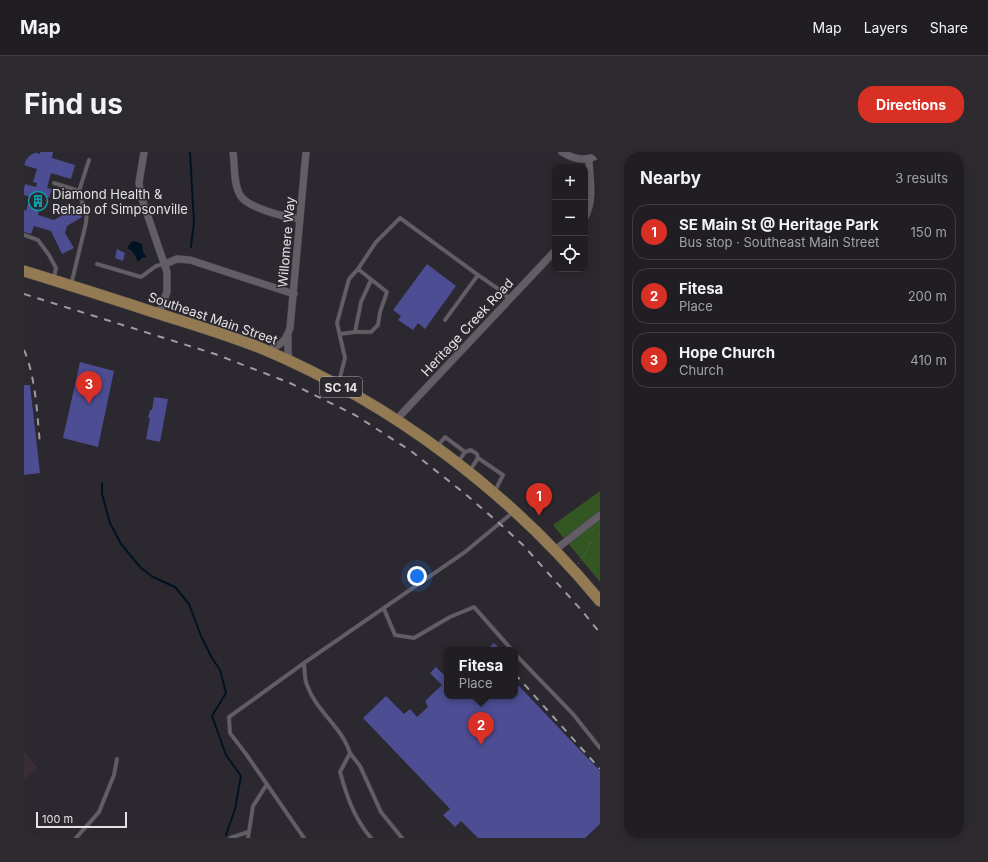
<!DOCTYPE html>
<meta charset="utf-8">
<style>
:root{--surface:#211e23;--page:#2d2b30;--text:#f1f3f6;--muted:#a2a2a6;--line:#3e3c41;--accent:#d93025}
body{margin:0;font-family:Inter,sans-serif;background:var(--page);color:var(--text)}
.controls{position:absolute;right:12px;top:12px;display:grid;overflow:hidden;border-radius:8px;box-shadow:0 2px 10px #0003}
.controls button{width:36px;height:36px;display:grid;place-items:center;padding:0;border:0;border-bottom:1px solid var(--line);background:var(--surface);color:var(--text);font:20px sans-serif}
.scale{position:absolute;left:12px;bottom:10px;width:91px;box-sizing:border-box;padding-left:4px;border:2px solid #e3e1e5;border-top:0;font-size:11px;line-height:14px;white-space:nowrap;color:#e3e1e5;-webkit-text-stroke:3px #2c282f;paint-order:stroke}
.you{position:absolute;left:393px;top:424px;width:14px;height:14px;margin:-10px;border:3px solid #fff;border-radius:50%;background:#1a73e8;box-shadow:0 0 0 6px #1a73e833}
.badge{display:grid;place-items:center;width:26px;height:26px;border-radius:50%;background:var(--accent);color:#fff;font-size:13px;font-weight:700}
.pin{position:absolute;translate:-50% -33px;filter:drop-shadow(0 1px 2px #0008)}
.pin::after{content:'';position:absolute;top:21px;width:14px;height:12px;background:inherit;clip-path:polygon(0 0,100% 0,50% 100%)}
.popup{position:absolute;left:420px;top:495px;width:74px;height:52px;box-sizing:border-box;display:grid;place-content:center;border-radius:8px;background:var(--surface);filter:drop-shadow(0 1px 3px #0005);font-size:13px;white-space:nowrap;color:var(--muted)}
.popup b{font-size:15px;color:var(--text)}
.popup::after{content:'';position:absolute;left:50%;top:100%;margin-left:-8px;border:8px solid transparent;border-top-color:var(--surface)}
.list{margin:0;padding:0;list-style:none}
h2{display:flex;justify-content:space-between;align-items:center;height:52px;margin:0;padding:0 16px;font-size:17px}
h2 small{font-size:13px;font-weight:400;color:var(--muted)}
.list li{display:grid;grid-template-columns:26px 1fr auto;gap:12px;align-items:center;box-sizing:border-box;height:56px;margin:0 8px 8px;padding:0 8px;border:1px solid var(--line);border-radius:16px}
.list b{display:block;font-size:15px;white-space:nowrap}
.list p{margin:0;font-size:13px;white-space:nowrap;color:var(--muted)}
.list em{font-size:13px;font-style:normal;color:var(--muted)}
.icon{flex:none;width:22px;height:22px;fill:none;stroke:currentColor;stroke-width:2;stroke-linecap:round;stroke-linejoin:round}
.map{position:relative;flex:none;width:576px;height:686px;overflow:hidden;border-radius:16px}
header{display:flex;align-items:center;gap:24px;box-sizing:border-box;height:56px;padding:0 20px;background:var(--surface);border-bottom:1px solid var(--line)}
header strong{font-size:19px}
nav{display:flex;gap:22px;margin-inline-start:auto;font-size:14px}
.intro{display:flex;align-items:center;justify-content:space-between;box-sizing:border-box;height:96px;padding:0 24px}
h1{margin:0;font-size:28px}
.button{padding:10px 18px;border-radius:16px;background:var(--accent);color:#fff;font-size:14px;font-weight:700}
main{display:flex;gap:24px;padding:0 24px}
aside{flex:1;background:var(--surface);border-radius:16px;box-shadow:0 2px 10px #0003}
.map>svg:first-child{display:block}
</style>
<header>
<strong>Map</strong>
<nav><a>Map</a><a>Layers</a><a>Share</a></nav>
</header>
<div class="intro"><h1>Find us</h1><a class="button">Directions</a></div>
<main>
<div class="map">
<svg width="576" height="686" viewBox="0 0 576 686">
<rect width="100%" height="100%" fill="#2c282f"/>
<path fill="#3b2c37" d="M 0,600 L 14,616 L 0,627 Z"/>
<path fill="#335723" d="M 576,339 L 576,430 L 529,373 Z"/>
<path fill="#001323" d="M 110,89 L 118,92 L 119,100 L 123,106 L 119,105 L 114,110 C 111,104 110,99 103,96 L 107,90 Z"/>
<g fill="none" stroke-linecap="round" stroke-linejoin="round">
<path stroke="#001323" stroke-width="2" d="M 166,0 L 170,70 L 167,95
M 78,331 L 78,342 L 86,371 L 97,392 L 117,416 L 129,425 L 151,435 L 165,452 L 177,484 L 188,506 L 196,518 L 202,541 L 188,564 L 202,603 L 217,624 L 211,657 L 202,683"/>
</g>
<path fill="#4c4d92" d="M 0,0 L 10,0 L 16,2 L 16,0 L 29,0 L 28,6 L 51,13 L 47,27 L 27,21 L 23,36 L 28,37 L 25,46 L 24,45 L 21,53 L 17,52 L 14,63 L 30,68 L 53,55 L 58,65 L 43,74 L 41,81 L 50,96 L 38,102 L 27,79 L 10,74 L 7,82 L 0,80 L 0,58 L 2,59 L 6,45 L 0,43 L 0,36 L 1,32 L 12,35 L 13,31 L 9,30 L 13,17 L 0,13 Z
M 93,97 L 101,101 L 99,109 L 91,106 Z
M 403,112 L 432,134 L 401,177 L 394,171 L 389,178 L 374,168 L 377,164 L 369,158 Z
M 56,210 L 90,219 L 74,295 L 39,286 Z
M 0,233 L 6,233 L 16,321 L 0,323 Z
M 130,245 L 144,247 L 136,290 L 122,287 L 126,266 L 124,266 L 126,258 L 128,258 Z
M 470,491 L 474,495 L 471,498 L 462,498 Z
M 412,515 L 423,526 L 423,544 L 491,544 L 491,530 L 576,619 L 576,672 L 561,686 L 454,686 L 437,669 L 431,675 L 419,663 L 426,657 L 339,566 L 362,544 L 380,562 L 386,557 L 393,565 L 404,555 L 401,549 L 418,533 L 406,521 Z"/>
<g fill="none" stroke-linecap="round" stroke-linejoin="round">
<defs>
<path id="lane" d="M 30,31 L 55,39
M 0,83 L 14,88 L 25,103 L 32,116 L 30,126
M 73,112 L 117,125 L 132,114 L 141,112
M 334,117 L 352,90 L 376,66 L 454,123
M 47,133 L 62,71 L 63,58 L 58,50 L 55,39 L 65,8
M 421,168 L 454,123 L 473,136 L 486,147
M 331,180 L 337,150 L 347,128
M 314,233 L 321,206 L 313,171 L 325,127 L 334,117 L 363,140 L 356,160 L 354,173 L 347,180 L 331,180 L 316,182
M 413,295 L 421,285 L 441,300 L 434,310
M 441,300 L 447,298 L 453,302 L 454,306
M 445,320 L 454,306 L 479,323 L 471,339
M 360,457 L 371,483 L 390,486 L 426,465 L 450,455 L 488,498
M 491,502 L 549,562 L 576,596
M 280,511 C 281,518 280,526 283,533 C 292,559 318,575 326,601 L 316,620 C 323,645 330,666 347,686
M 326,601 L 336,614 L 357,660 L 378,686
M 52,686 L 75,660 L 90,623 L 93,607
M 206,686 L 224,680
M 224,686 L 229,654 L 243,632
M 280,686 L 222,602 L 206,581 L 205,565 L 280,511 L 441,400 L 488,361"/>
<path id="street" d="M 120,0 L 115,31 L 117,44 L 143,120 L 143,140 L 135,161
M 209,0 C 211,13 209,31 216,43 C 223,56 261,65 276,67
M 538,0 C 551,8 562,10 576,2
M 561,65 C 571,47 565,26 565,7
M 141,112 L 153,107 L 166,108 L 270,142
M 264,184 L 264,199 L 265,209
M 242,199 C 256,193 261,191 266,176 L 282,0
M 372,268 L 531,99
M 531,398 L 576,363"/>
<path id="primary" d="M 0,119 C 42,132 84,145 126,159 C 164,171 202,182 239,197 C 369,252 486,340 576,449"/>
</defs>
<use href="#lane" stroke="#464348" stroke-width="4.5"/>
<use href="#street" stroke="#464348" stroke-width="8"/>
<use href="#primary" stroke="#464348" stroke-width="12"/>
<path stroke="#716e74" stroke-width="1" stroke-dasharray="1 3" stroke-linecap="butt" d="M 554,412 L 568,390 L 576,382"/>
<use href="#lane" stroke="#635e66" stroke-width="3.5"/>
<use href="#street" stroke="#635e66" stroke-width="7"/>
<use href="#primary" stroke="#937a53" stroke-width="11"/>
<path stroke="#9e9ba1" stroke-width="2" stroke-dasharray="7 7" stroke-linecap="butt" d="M 0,142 L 191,202 L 266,231 L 331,263 L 387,299 L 440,341 L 476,372 L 499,393 L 559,460 L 576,481
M 0,198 C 12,226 13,262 16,292
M 491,522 L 576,617"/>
</g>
<defs>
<symbol id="building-ring" viewBox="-11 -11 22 22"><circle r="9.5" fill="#2c282f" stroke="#0f9aa8" stroke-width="1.5"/><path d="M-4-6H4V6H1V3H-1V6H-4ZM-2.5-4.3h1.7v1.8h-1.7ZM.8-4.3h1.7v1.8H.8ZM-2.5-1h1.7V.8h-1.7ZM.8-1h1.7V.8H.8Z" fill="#0f9aa8"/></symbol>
</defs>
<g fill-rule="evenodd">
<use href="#building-ring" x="3" y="38" width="22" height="22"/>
</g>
<g text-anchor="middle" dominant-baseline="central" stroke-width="3" stroke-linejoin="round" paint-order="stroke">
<rect fill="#2c282f" stroke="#acaaae" stroke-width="1" x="296" y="225" width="42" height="20" rx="3"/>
<g font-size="12" font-weight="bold" fill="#e3e1e5">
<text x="317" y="235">SC 14</text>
</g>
<g font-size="13" fill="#e3e1e5" stroke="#2c282f" text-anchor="start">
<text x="28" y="42">Diamond Health &amp;<tspan x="28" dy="15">Rehab of Simpsonville</tspan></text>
</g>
<g font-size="13" fill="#e3e1e5" stroke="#2c282f">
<text transform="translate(262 90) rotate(-85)">Willomere Way</text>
<text transform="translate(189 166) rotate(19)">Southeast Main Street</text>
<text transform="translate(443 175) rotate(-47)">Heritage Creek Road</text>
</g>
</g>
</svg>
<div class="controls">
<button>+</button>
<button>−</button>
<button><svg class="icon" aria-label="locate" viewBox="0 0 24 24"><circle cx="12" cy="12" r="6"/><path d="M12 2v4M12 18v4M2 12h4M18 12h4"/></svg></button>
</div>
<div class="scale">100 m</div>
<div class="you"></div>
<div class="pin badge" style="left:515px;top:364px">1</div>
<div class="pin badge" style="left:457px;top:593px">2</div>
<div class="popup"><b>Fitesa</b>Place</div>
<div class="pin badge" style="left:65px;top:252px">3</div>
</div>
<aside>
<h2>Nearby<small>3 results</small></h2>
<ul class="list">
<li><span class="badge">1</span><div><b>SE Main St @ Heritage Park</b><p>Bus stop · Southeast Main Street</p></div><em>150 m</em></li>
<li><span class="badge">2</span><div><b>Fitesa</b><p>Place</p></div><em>200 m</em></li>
<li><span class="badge">3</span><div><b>Hope Church</b><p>Church</p></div><em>410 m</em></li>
</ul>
</aside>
</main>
